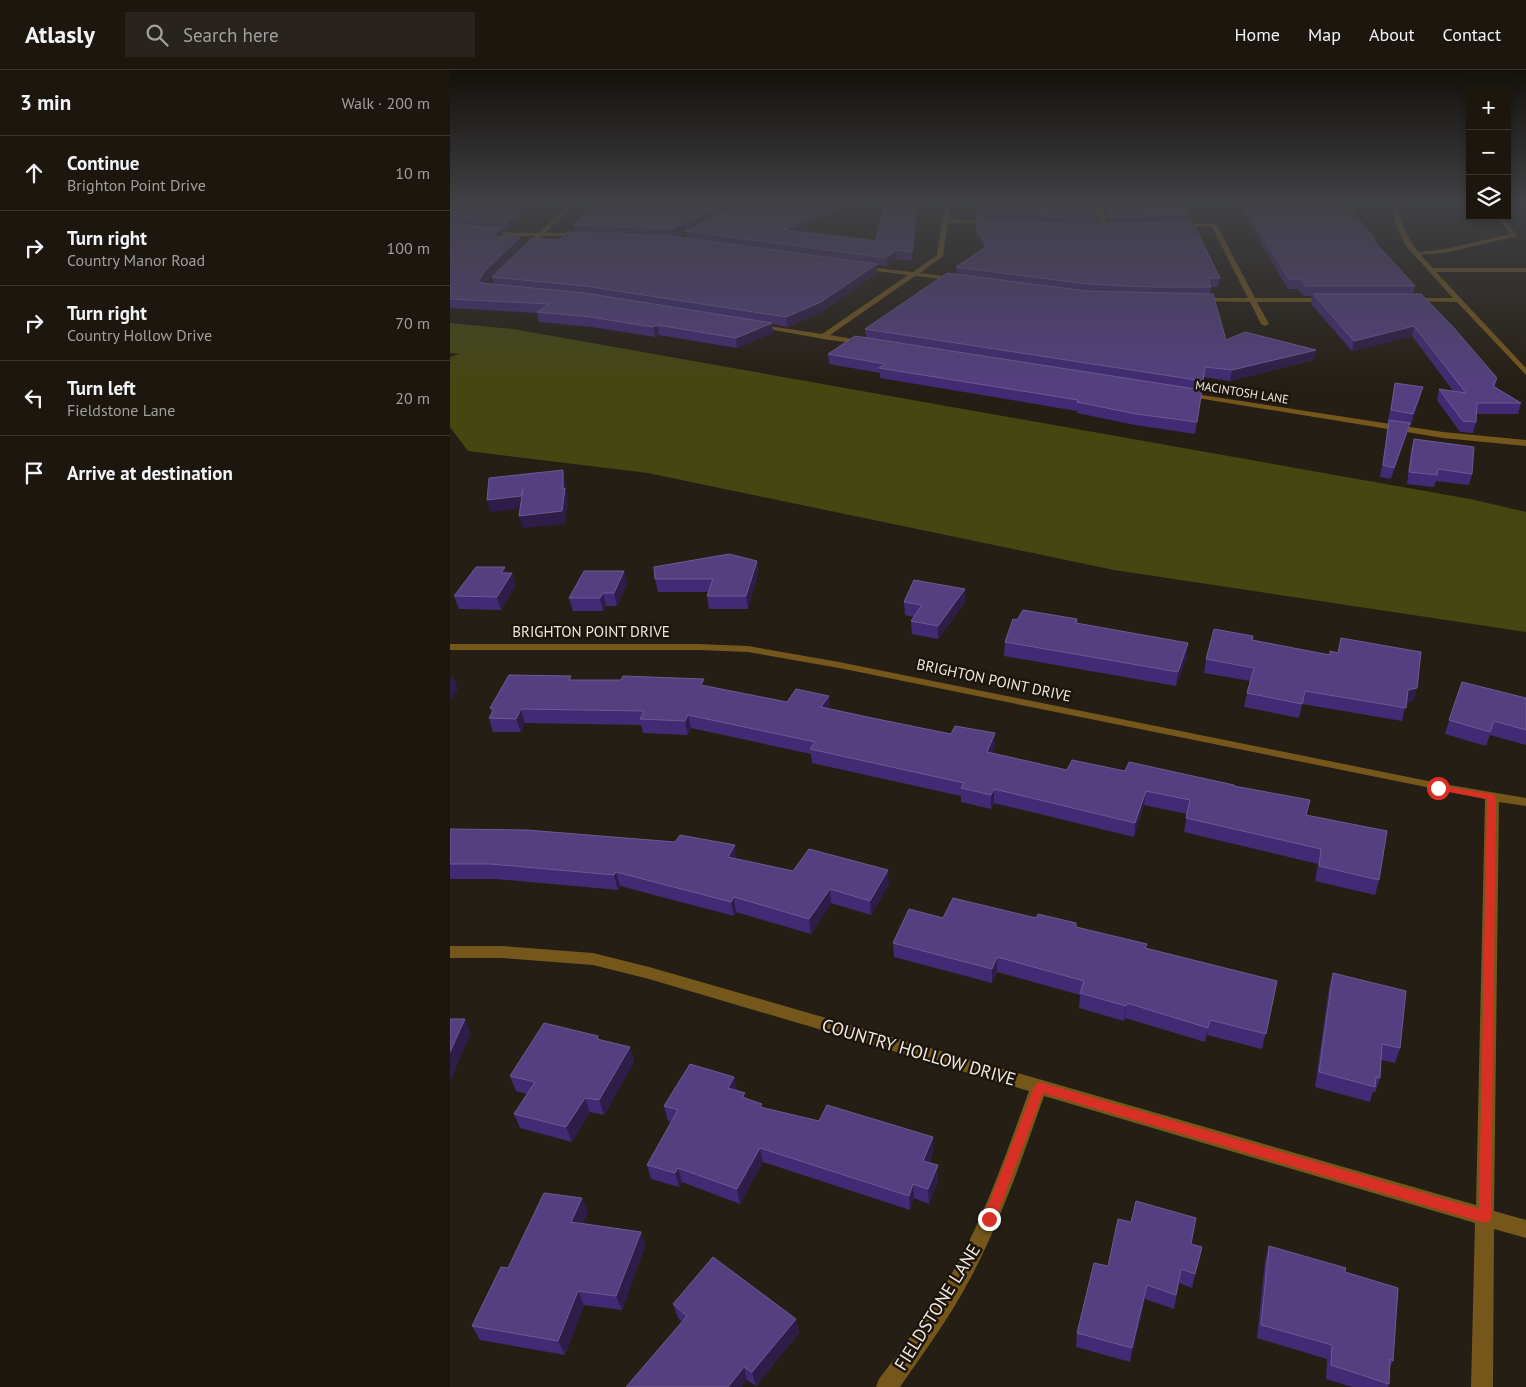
<!DOCTYPE html>
<meta charset="utf-8">
<style>
:root{--surface:#1c160f;--page:#29231d;--text:#f1f3f6;--muted:#a09f9e;--line:#3a352f}
body{margin:0;font-family:"PT Sans",sans-serif;background:var(--page);color:var(--text)}
.controls{position:absolute;right:15px;top:15px;display:grid;overflow:hidden;border-radius:0px;box-shadow:0 2px 8px #0003}
.controls button{width:45px;height:45px;display:grid;place-items:center;padding:0;border:0;border-bottom:1px solid var(--line);background:var(--surface);color:var(--text);font:25px sans-serif}
.stop{position:absolute;width:15px;height:15px;margin:-11px;border:4px solid #d93025;border-radius:50%;background:#fff}
.stop.end{background:#d93025;border-color:#fff;box-shadow:0 1px 5px #0008}
.list{margin:0;padding:0;list-style:none}
h2{display:flex;justify-content:space-between;align-items:center;height:65px;margin:0;padding:0 20px;font-size:21px}
h2 small{font-size:16px;font-weight:400;color:var(--muted)}
.list li{display:grid;grid-template-columns:32px 1fr auto;gap:15px;align-items:center;box-sizing:border-box;height:75px;padding:0 20px;border-top:1px solid var(--line)}
.list b{display:block;font-size:19px;white-space:nowrap}
.list p{margin:0;font-size:16px;white-space:nowrap;color:var(--muted)}
.list em{font-size:16px;font-style:normal;color:var(--muted)}
.icon{flex:none;width:28px;height:28px;fill:none;stroke:currentColor;stroke-width:2;stroke-linecap:round;stroke-linejoin:round}
.map{position:relative;flex:none;width:1076px;height:1317px;overflow:hidden}
header{display:flex;align-items:center;gap:30px;box-sizing:border-box;height:70px;padding:0 25px;background:var(--surface);border-bottom:1px solid var(--line)}
header strong{font-size:24px}
nav{display:flex;gap:28px;margin-inline-start:auto;font-size:18px}
.search{width:350px;height:45px;background:var(--page);display:flex;align-items:center;gap:12px;box-sizing:border-box;padding:0 18px;border-radius:0px;color:var(--muted);font-size:19px}
main{display:flex}
aside{flex:1;background:var(--surface)}
.map>svg:first-child{display:block}
</style>
<header>
<strong>Atlasly</strong>
<div class="search"><svg class="icon" aria-label="search" viewBox="0 0 24 24"><circle cx="10" cy="10" r="6"/><path d="M15 15l6 6"/></svg>Search here</div>
<nav><a>Home</a><a>Map</a><a>About</a><a>Contact</a></nav>
</header>
<main>
<aside>
<h2>3 min<small>Walk · 200 m</small></h2>
<ul class="list">
<li><svg class="icon" aria-label="ahead" viewBox="0 0 24 24"><path d="M12 20V5M6 11l6-6 6 6"/></svg><div><b>Continue</b><p>Brighton Point Drive</p></div><em>10 m</em></li>
<li><svg class="icon" aria-label="right" viewBox="0 0 24 24"><path d="M7 20v-9h11M14 6l5 5-5 5"/></svg><div><b>Turn right</b><p>Country Manor Road</p></div><em>100 m</em></li>
<li><svg class="icon" aria-label="right" viewBox="0 0 24 24"><path d="M7 20v-9h11M14 6l5 5-5 5"/></svg><div><b>Turn right</b><p>Country Hollow Drive</p></div><em>70 m</em></li>
<li><svg class="icon" aria-label="left" viewBox="0 0 24 24"><path d="M17 20v-9H6M10 6l-5 5 5 5"/></svg><div><b>Turn left</b><p>Fieldstone Lane</p></div><em>20 m</em></li>
<li><svg class="icon" aria-label="arrive" viewBox="0 0 24 24"><path d="M6 21V4h12l-3 4 3 4H6"/></svg><div><b>Arrive at destination</b></div></li>
</ul>
</aside>
<div class="map">
<svg width="1076" height="1317" viewBox="0 0 1076 1317">
<rect width="100%" height="100%" fill="#251e14"/>
<path fill="#454711" d="M 0,253 L 63,259 L 1020,429 L 1076,442 L 1076,562 L 664,500 L 198,403 L 18,381 L 0,357 L 0,287 L 10,284 L 0,283 Z"/>
<g fill="none" stroke-linecap="round" stroke-linejoin="round">
<path fill="#75571b" fill-rule="evenodd" d="M 1046,146 L 1052,146 L 1067,166 L 995,183 L 965,185 L 962,183 L 995,179 L 1061,164 Z"/>
<path fill="#75571b" fill-rule="evenodd" d="M 121,132 L 127,132 L 95,163 L 130,163 L 132,166 L 92,166 L 74,182 L 72,179 L 85,166 L 37,166 L 34,164 L 37,162 L 89,163 Z
M 495,132 L 501,132 L 499,149 L 544,152 L 541,154 L 498,153 L 493,186 L 470,203 L 507,208 L 509,211 L 465,206 L 380,265 L 414,271 L 418,273 L 417,275 L 373,269 L 302,256 L 306,254 L 372,264 L 458,205 L 410,199 L 408,196 L 463,202 L 487,185 Z
M 940,132 L 946,132 C 955,165 959,173 983,198 L 1076,198 L 1076,202 L 986,202 L 1076,298 L 1076,305 L 1007,232 L 959,231 L 959,229 L 961,228 L 1003,228 L 956,176 L 947,158 Z
M 647,135 L 652,136 L 658,161 L 653,160 Z
M 728,154 L 766,154 L 805,228 L 878,228 L 881,230 L 878,232 L 807,232 L 819,254 L 815,256 L 811,254 L 800,232 L 746,231 L 746,229 L 748,228 L 798,228 L 762,157 L 726,157 Z
M 732,322 L 993,362 L 1076,370 L 1076,376 L 993,368 L 735,326 L 731,324 Z
M 0,574 L 248,574 L 298,576 L 389,592 L 988,713 L 1076,728 L 1076,736 L 1049,732 L 1044,1141 L 1076,1150 L 1076,1168 L 1044,1159 L 1043,1317 L 1021,1317 L 1025,1153 L 594,1026 C 572,1088 551,1151 520,1209 C 500,1247 474,1282 450,1317 L 426,1317 L 429,1309 C 456,1273 484,1236 506,1196 C 537,1141 557,1081 579,1021 L 199,909 L 143,895 L 52,888 L 0,888 L 0,876 L 52,876 L 143,883 L 199,897 L 1026,1135 L 1035,729 L 389,598 L 298,582 L 248,580 L 0,580 Z"/>
<path fill="#9e792d" fill-rule="evenodd" d="M 1057,132 L 1076,132 L 1076,134 L 1057,134 Z"/>
</g>
<path fill="#412b74" fill-rule="evenodd" d="M 0,132 L 90,132 L 60,160 L 51,159 L 53,166 L 70,167 L 72,176 L 35,213 L 44,214 L 42,207 L 109,170 L 126,162 L 124,155 L 148,132 L 409,132 L 348,161 L 426,171 L 435,132 L 468,132 L 462,191 L 447,189 L 436,196 L 427,195 L 427,203 L 372,242 L 337,257 L 322,254 L 323,263 L 287,278 L 209,265 L 205,267 L 142,257 L 89,252 L 87,243 L 0,238 ZM 236,161 L 237,168 L 224,167 Z
M 524,132 L 731,132 L 738,145 L 737,151 L 770,208 L 768,217 L 761,217 L 760,224 L 776,270 L 866,280 L 864,290 L 780,311 L 754,307 L 745,364 L 685,355 L 627,343 L 627,341 L 430,308 L 430,303 L 379,294 L 378,284 L 416,267 L 415,259 L 507,204 L 506,197 L 534,178 L 527,165 ZM 650,132 L 654,135 L 659,154 L 650,155 L 650,147 L 646,135 Z
M 793,133 L 925,169 L 925,172 L 965,216 L 963,224 L 1047,308 L 1045,317 L 1071,333 L 1068,344 L 1026,344 L 1026,352 L 1023,363 L 1010,362 L 987,330 L 989,319 L 1004,322 L 962,266 L 902,281 L 861,234 L 862,226 L 854,226 L 848,219 L 838,219 L 792,141 Z
M 945,313 L 970,328 L 961,355 L 959,355 L 957,364 L 941,409 L 930,407 L 939,352 L 938,351 L 943,324 Z
M 964,369 L 1022,404 L 1019,415 L 986,411 L 984,417 L 957,414 L 961,380 Z
M 307,491 L 308,503 L 298,539 L 259,539 L 257,526 L 259,522 L 208,522 L 205,509 Z
M 174,501 L 177,514 L 167,536 L 156,536 L 153,541 L 123,541 L 119,528 Z
M 57,503 L 62,503 L 65,516 L 51,540 L 9,539 L 4,526 Z
M 515,519 L 515,532 L 488,569 L 462,564 L 461,551 L 464,547 L 455,545 L 454,532 Z
M 627,549 L 627,553 L 737,586 L 726,616 L 554,586 L 555,572 L 567,550 Z
M 891,568 L 967,618 L 963,631 L 956,633 L 952,651 L 852,634 L 849,648 L 794,637 L 797,623 L 800,611 L 754,603 L 756,589 L 802,570 L 880,585 L 888,583 Z
M 122,610 L 255,616 L 337,632 L 380,639 L 501,664 L 545,663 L 545,677 L 542,683 L 617,700 L 675,701 L 784,716 L 857,746 L 929,810 L 925,825 L 865,811 L 868,794 L 734,762 L 737,744 L 694,735 L 684,767 L 544,733 L 541,739 L 511,732 L 511,726 L 362,693 L 361,684 L 241,658 L 238,665 L 193,663 L 191,655 L 75,653 L 71,662 L 43,662 L 39,648 L 42,643 L 40,638 Z
M 1076,628 L 1076,675 L 1040,665 L 1036,676 L 995,664 L 999,650 Z
M 0,759 L 287,789 L 343,801 L 439,814 L 421,845 L 381,833 L 361,864 L 286,842 L 284,846 L 170,816 L 168,820 L 46,809 L 0,809 Z
M 493,848 L 586,848 L 626,853 L 626,857 L 697,874 L 696,878 L 827,911 L 812,979 L 757,965 L 755,972 L 675,948 L 674,951 L 629,938 L 630,925 L 547,902 L 542,913 L 444,887 L 443,873 Z
M 883,903 L 950,978 L 945,993 L 931,990 L 930,1008 L 925,1022 L 923,1022 L 920,1032 L 865,1017 L 879,918 Z
M 148,966 L 149,970 L 180,977 L 184,992 L 154,1045 L 140,1042 L 122,1072 L 70,1058 L 64,1044 L 77,1024 L 66,1021 L 60,1006 Z
M 284,1007 L 287,1021 L 296,1028 L 313,1038 L 369,1051 L 483,1067 L 483,1081 L 479,1093 L 488,1095 L 488,1110 L 479,1134 L 464,1128 L 460,1140 L 313,1092 L 290,1134 L 232,1112 L 229,1117 L 201,1109 L 197,1095 L 221,1052 L 218,1051 L 214,1036 Z
M 138,1142 L 133,1153 L 191,1162 L 195,1176 L 172,1240 L 134,1235 L 115,1285 L 30,1270 L 22,1256 L 58,1198 Z
M 741,1174 L 752,1177 L 742,1218 L 729,1213 L 724,1239 L 695,1229 L 680,1292 L 626,1277 L 627,1263 L 658,1196 Z
M 819,1176 L 895,1202 L 943,1291 L 939,1299 L 939,1314 L 938,1317 L 902,1317 L 876,1309 L 877,1289 L 807,1268 L 815,1191 Z
M 223,1234 L 346,1249 L 349,1263 L 306,1316 L 297,1310 L 228,1248 Z"/>
<path fill="#2e1d49" d="M 80,132 L 90,132 L 60,160 L 58,152 Z
M 295,132 L 306,132 L 307,137 L 235,161 L 236,161 L 223,167 L 221,159 L 270,137 Z
M 392,132 L 409,132 L 335,168 L 334,160 Z
M 467,132 L 468,132 L 462,191 L 462,182 Z
M 51,158 L 53,167 L 42,166 Z
M 70,167 L 72,176 L 36,211 L 31,219 L 29,210 L 34,202 Z
M 446,180 L 447,189 L 436,196 L 436,188 Z
M 427,194 L 427,203 L 372,242 L 337,257 L 336,247 Z
M 322,253 L 323,263 L 287,278 L 286,268 Z
M 207,255 L 209,265 L 205,267 L 203,257 Z
M 964,256 L 962,266 L 902,281 L 904,271 Z
M 866,280 L 864,290 L 780,311 L 782,300 Z
M 973,317 L 970,328 L 961,355 L 963,344 Z
M 960,353 L 957,364 L 941,409 L 944,398 Z
M 113,400 L 118,430 L 115,454 L 73,458 L 69,446 L 113,419 Z
M 73,419 L 74,438 L 40,442 L 37,430 Z
M 307,491 L 308,503 L 298,539 L 296,526 Z
M 55,497 L 58,509 L 62,503 L 65,516 L 51,540 L 47,527 L 51,503 Z
M 174,501 L 177,514 L 167,536 L 164,523 Z
M 515,519 L 515,532 L 488,569 L 488,556 Z
M 153,523 L 156,536 L 153,541 L 150,528 Z
M 738,573 L 737,586 L 726,616 L 728,602 Z
M 3,605 L 8,619 L 0,631 L 0,610 Z
M 967,618 L 963,631 L 955,634 L 958,620 Z
M 379,626 L 380,639 L 371,637 Z
M 71,639 L 75,653 L 71,662 L 66,649 Z
M 238,645 L 241,658 L 238,665 L 235,651 Z
M 545,663 L 545,677 L 537,696 L 537,682 Z
M 544,719 L 544,733 L 541,739 L 541,725 Z
M 696,721 L 694,735 L 684,767 L 685,753 Z
M 285,775 L 287,789 L 278,787 Z
M 438,800 L 439,814 L 421,845 L 420,831 Z
M 166,802 L 170,816 L 168,820 L 164,805 Z
M 380,819 L 381,833 L 361,864 L 359,849 Z
M 284,827 L 286,842 L 284,846 L 281,832 Z
M 547,887 L 547,902 L 542,913 L 542,899 Z
M 677,933 L 675,948 L 674,951 L 676,936 Z
M 15,949 L 21,963 L 0,1012 L 0,982 Z
M 760,950 L 757,965 L 755,972 L 758,958 Z
M 180,977 L 184,992 L 154,1045 L 149,1030 Z
M 284,1007 L 287,1022 L 278,1018 Z
M 135,1028 L 140,1042 L 122,1072 L 116,1057 Z
M 483,1067 L 483,1081 L 474,1105 L 473,1091 Z
M 310,1078 L 313,1092 L 290,1134 L 287,1119 Z
M 488,1095 L 488,1110 L 479,1134 L 478,1119 Z
M 228,1098 L 232,1112 L 229,1117 L 225,1103 Z
M 463,1114 L 464,1128 L 460,1140 L 459,1126 Z
M 132,1128 L 138,1142 L 127,1166 L 121,1152 Z
M 191,1162 L 195,1176 L 172,1240 L 166,1226 Z
M 697,1215 L 695,1229 L 680,1292 L 682,1278 Z
M 128,1221 L 134,1235 L 115,1285 L 108,1271 Z
M 346,1249 L 349,1263 L 306,1316 L 302,1302 Z
M 294,1297 L 297,1310 L 292,1317 L 278,1317 Z"/>
<path fill="#544080" stroke="#6c5a90" d="M 0,132 L 80,132 L 58,152 L 0,147 Z
M 148,132 L 295,132 L 270,137 L 221,159 L 124,155 Z
M 308,132 L 392,132 L 334,160 L 426,171 L 435,132 L 467,132 L 462,182 L 446,180 L 436,188 L 235,161 L 276,143 L 307,136 L 309,133 Z
M 525,132 L 646,132 L 650,147 L 628,148 L 525,141 Z
M 655,132 L 731,132 L 738,145 L 660,147 Z
M 793,133 L 895,134 L 925,169 L 922,169 L 965,216 L 856,216 L 850,209 L 839,209 Z
M 526,148 L 628,155 L 742,151 L 770,208 L 758,208 L 761,217 L 701,217 L 637,214 L 506,197 L 537,176 L 527,157 Z
M 0,155 L 51,158 L 42,166 L 70,167 L 34,202 L 29,210 L 31,213 L 135,223 L 322,253 L 286,268 L 207,255 L 203,257 L 140,247 L 87,242 L 99,234 L 0,229 Z
M 117,162 L 221,166 L 427,194 L 371,232 L 336,247 L 135,216 L 42,207 L 82,168 L 109,170 Z
M 497,203 L 636,221 L 763,224 L 776,270 L 795,262 L 866,280 L 782,300 L 755,297 L 753,311 L 415,259 Z
M 863,224 L 971,224 L 1004,258 L 1047,308 L 1043,316 L 1071,333 L 1027,333 L 1026,352 L 1013,351 L 989,319 L 1016,323 L 964,256 L 904,271 Z
M 405,266 L 752,320 L 747,352 L 686,344 L 627,332 L 628,330 L 429,298 L 435,294 L 378,284 Z
M 945,313 L 973,317 L 963,344 L 941,340 Z
M 939,350 L 960,353 L 944,398 L 933,395 Z
M 964,369 L 1024,377 L 1022,404 L 988,399 L 987,405 L 959,402 Z
M 113,400 L 113,419 L 115,418 L 112,441 L 69,446 L 73,419 L 71,426 L 37,430 L 39,408 Z
M 279,484 L 307,491 L 296,526 L 257,526 L 263,509 L 205,509 L 204,497 Z
M 26,497 L 55,497 L 51,503 L 62,503 L 47,527 L 4,526 Z
M 134,501 L 174,501 L 164,523 L 153,523 L 150,528 L 119,528 Z
M 464,510 L 515,519 L 488,556 L 461,551 L 472,535 L 454,532 Z
M 573,540 L 627,549 L 626,553 L 738,573 L 728,602 L 555,572 L 563,549 L 567,550 Z
M 764,559 L 803,566 L 802,570 L 880,585 L 880,581 L 888,583 L 891,568 L 971,582 L 967,618 L 958,620 L 956,638 L 855,621 L 852,634 L 797,623 L 804,598 L 756,589 Z
M 59,605 L 121,606 L 119,610 L 171,610 L 173,606 L 254,609 L 251,615 L 337,632 L 346,619 L 379,626 L 371,637 L 422,648 L 501,664 L 505,656 L 545,663 L 537,682 L 617,700 L 622,690 L 675,701 L 679,692 L 784,715 L 784,716 L 860,730 L 856,745 L 937,761 L 929,810 L 869,796 L 871,779 L 736,748 L 740,730 L 696,721 L 685,753 L 544,719 L 541,725 L 511,718 L 514,713 L 360,679 L 365,672 L 238,645 L 235,651 L 190,649 L 194,641 L 71,639 L 66,649 L 39,648 L 44,639 L 40,638 Z
M 1012,612 L 1076,628 L 1076,660 L 1044,651 L 1040,662 L 999,650 Z
M 0,759 L 77,760 L 225,772 L 230,765 L 285,775 L 278,787 L 343,801 L 359,779 L 438,800 L 420,831 L 380,819 L 359,849 L 284,827 L 281,832 L 166,802 L 164,805 L 41,794 L 0,794 Z
M 503,828 L 586,848 L 588,844 L 626,853 L 626,857 L 697,874 L 695,878 L 827,911 L 816,964 L 760,950 L 758,958 L 677,933 L 676,936 L 630,923 L 634,911 L 547,887 L 542,899 L 443,873 L 459,839 L 493,848 Z
M 883,903 L 956,921 L 950,978 L 932,974 L 930,1008 L 926,1007 L 925,1017 L 869,1002 Z
M 0,949 L 15,949 L 0,982 Z
M 94,953 L 148,966 L 147,969 L 180,977 L 149,1030 L 135,1028 L 116,1057 L 64,1044 L 85,1012 L 60,1006 Z
M 240,994 L 284,1007 L 278,1018 L 295,1023 L 292,1027 L 312,1034 L 310,1037 L 369,1051 L 377,1035 L 483,1067 L 473,1091 L 488,1095 L 478,1119 L 463,1114 L 459,1126 L 310,1078 L 287,1119 L 228,1098 L 225,1103 L 197,1095 L 228,1040 L 214,1036 Z
M 94,1123 L 132,1128 L 121,1152 L 191,1162 L 166,1226 L 128,1221 L 108,1271 L 22,1256 L 51,1197 L 58,1198 Z
M 686,1131 L 746,1148 L 741,1174 L 752,1177 L 745,1204 L 731,1199 L 726,1225 L 697,1215 L 682,1278 L 627,1263 L 644,1193 L 658,1196 L 668,1149 L 681,1152 Z
M 819,1176 L 896,1198 L 895,1202 L 948,1218 L 943,1291 L 940,1289 L 939,1314 L 881,1295 L 882,1275 L 811,1255 Z
M 263,1187 L 346,1249 L 302,1302 L 294,1297 L 278,1317 L 176,1317 L 237,1246 L 223,1234 Z"/>
<linearGradient id="sky" x2="0" y2="1"><stop stop-color="#14100b"/><stop offset="0.42" stop-color="#404145"/><stop offset="1" stop-color="#404145" stop-opacity="0"/></linearGradient>
<rect width="1076" height="316" fill="url(#sky)"/>
<path fill="#d93025" d="M 985,715 L 1042,724 L 1046,727 L 1041,1147 L 1040,1151 L 1035,1153 L 593,1023 L 544,1153 L 535,1153 L 533,1149 L 584,1017 L 589,1012 L 1029,1139 L 1037,729 L 988,720 L 983,718 Z"/>
<g text-anchor="middle" dominant-baseline="central" stroke-width="5" stroke-linejoin="round" paint-order="stroke">
<g font-size="12" fill="#eee9e3" stroke="#1c150b">
<text transform="translate(792 322) rotate(9)">MACINTOSH LANE</text>
</g>
<g font-size="15" fill="#eee9e3" stroke="#1c150b">
<text x="141" y="561">BRIGHTON POINT DRIVE</text>
<text transform="translate(544 610) rotate(12)">BRIGHTON POINT DRIVE</text>
</g>
<g font-size="18" fill="#eee9e3" stroke="#1c150b">
<text transform="translate(469 982) rotate(16)">COUNTRY HOLLOW DRIVE</text>
<text transform="translate(487 1237) rotate(-58)">FIELDSTONE LANE</text>
</g>
</g>
</svg>
<div class="controls">
<button>+</button>
<button>−</button>
<button><svg class="icon" aria-label="layers" viewBox="0 0 24 24"><path d="M12 4l9 5-9 5-9-5zM3 14l9 5 9-5"/></svg></button>
</div>
<div class="stop" style="left:988px;top:718px"></div>
<div class="stop end" style="left:539px;top:1149px"></div>
</div>
</main>
